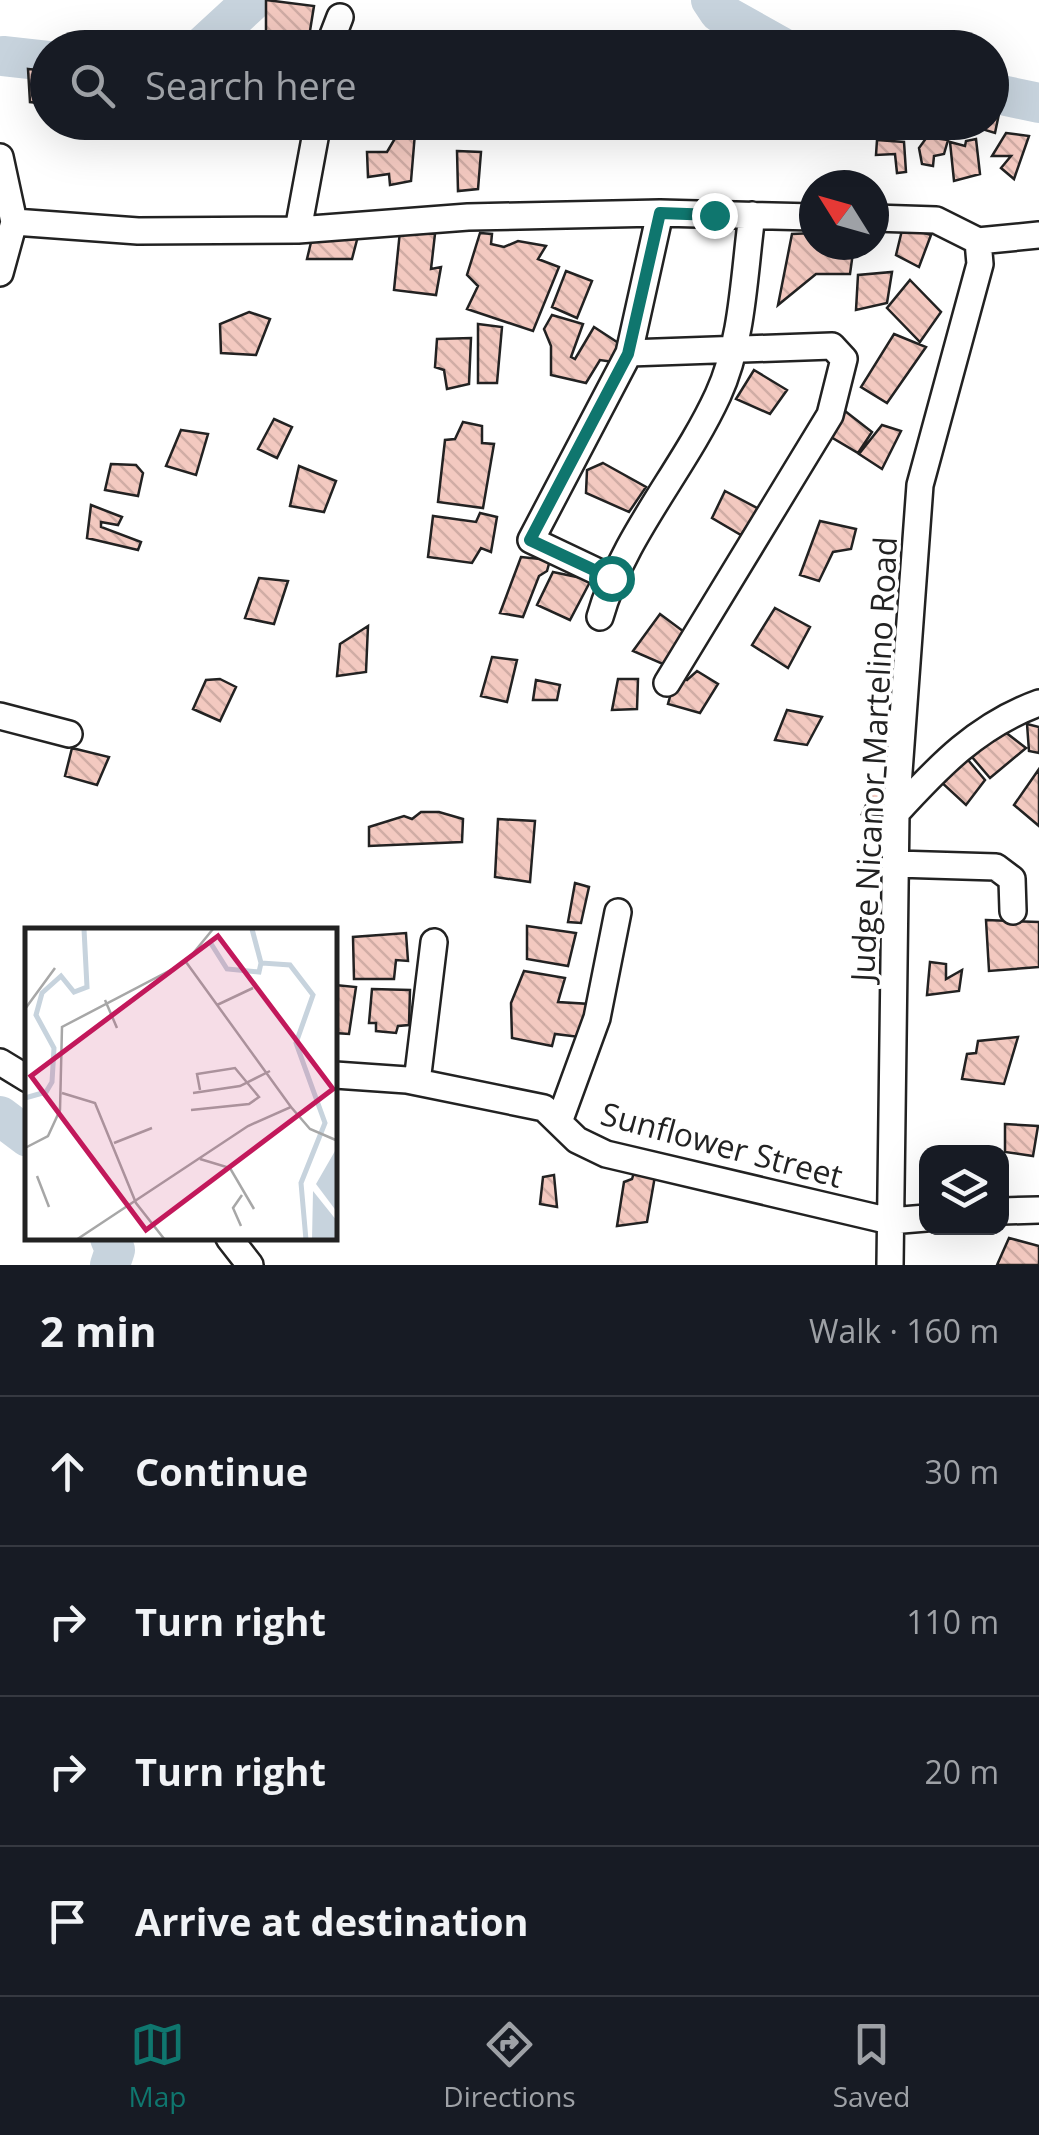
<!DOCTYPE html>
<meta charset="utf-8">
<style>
:root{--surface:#171b24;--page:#242831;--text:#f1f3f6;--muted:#9ea1a6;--line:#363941;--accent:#0f766e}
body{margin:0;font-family:"Open Sans",sans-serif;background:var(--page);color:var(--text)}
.controls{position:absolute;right:30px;bottom:30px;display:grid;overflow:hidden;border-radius:20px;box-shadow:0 10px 40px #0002}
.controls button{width:90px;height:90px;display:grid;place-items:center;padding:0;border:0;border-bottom:2px solid var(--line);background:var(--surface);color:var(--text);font:50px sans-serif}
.compass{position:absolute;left:799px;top:170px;width:90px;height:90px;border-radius:50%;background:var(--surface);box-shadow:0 10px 40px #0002;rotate:307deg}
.stop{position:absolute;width:30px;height:30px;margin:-22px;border:8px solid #0f766e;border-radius:50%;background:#fff}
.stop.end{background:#0f766e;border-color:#fff;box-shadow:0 2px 10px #0008}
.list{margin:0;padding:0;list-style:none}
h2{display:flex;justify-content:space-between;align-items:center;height:130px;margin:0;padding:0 40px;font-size:42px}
h2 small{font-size:32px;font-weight:400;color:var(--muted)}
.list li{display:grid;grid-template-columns:65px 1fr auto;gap:30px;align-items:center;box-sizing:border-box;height:150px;padding:0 40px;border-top:2px solid var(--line)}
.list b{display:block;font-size:38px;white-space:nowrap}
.list em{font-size:32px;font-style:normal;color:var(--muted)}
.icon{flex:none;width:55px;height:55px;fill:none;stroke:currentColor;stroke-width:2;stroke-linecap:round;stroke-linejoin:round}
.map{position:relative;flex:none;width:1039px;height:1265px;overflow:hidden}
.search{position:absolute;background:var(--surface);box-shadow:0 10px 40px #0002;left:30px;right:30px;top:30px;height:110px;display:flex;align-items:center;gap:25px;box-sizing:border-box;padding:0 35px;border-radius:55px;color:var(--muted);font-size:38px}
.sheet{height:730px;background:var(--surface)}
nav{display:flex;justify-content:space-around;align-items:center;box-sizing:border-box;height:140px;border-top:2px solid var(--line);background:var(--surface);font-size:28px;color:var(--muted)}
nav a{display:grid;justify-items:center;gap:5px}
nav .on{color:var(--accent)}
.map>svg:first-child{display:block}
</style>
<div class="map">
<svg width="1039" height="1265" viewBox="0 0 1039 1265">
<defs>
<pattern id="building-back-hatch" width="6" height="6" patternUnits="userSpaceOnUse" patternTransform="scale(2.5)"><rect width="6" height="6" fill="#f3c9c0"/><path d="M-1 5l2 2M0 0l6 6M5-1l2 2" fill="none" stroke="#d0aca5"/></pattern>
</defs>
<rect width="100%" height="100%" fill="#fff"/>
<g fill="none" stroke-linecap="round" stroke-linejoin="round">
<path stroke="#c7d3dd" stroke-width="40" d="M 711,0 L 719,12 L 783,48
M 201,48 L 253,0
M 3,56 L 48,61
M 992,93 L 1039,103
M 0,1116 L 28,1137
M 110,1238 L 115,1250 L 110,1265"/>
</g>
<path fill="url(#building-back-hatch)" stroke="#222" stroke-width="2.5" d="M 266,0 L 314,6 L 309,37 L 266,40 Z
M 28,69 L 48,71 L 48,104 L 30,102 Z
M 992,103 L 1001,104 L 995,133 L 975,127 L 976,122 L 992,122 Z
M 594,122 L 635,122 L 634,129 L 598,127 Z
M 400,130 L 415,133 L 411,181 L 390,185 L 389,174 L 368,177 L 367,152 L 387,152 Z
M 932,130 L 941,130 L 940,139 L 948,140 L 944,154 L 934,156 L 933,166 L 922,164 L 919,148 Z
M 1006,133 L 1029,136 L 1014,179 L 1001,168 L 1011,156 L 992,156 Z
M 976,139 L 980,174 L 954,181 L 950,142 L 965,146 L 966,141 Z
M 877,140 L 904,142 L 906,172 L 897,173 L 895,154 L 876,155 Z
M 457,151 L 481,152 L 478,189 L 458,191 Z
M 903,226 L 931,235 L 919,267 L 896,255 Z
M 400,231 L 435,234 L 431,269 L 441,267 L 436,295 L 394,290 Z
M 480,233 L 492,234 L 491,244 L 504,247 L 518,241 L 546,246 L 538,259 L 559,267 L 533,331 L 467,309 L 478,286 L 467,275 Z
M 814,233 L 814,245 L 854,245 L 850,274 L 816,274 L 778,305 L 792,234 Z
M 313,234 L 358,236 L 352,259 L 307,259 Z
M 566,271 L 592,281 L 577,318 L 552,307 Z
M 892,272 L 887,303 L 856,310 L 858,275 Z
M 910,280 L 941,312 L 920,342 L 887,308 Z
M 249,312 L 270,319 L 256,355 L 221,353 L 220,324 Z
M 552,315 L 583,324 L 571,357 L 575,359 L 594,327 L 620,344 L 614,362 L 600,360 L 586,383 L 551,375 L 551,346 L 544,329 Z
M 478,324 L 502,327 L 497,383 L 478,383 Z
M 894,334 L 926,347 L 887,403 L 861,387 Z
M 471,338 L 469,384 L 447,389 L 444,370 L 435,367 L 437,339 Z
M 754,370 L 787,390 L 770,414 L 736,399 Z
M 845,411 L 872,432 L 858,453 L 831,437 Z
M 274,419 L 292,427 L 277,458 L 258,449 Z
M 463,422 L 482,426 L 482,443 L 494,444 L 483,508 L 438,502 L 445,440 L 455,439 Z
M 882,425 L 901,431 L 882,469 L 859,454 Z
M 181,430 L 208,434 L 196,475 L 166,466 Z
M 603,463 L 646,487 L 629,512 L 586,493 L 587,470 Z
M 111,464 L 136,465 L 143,473 L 138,496 L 105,490 Z
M 299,466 L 336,481 L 324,512 L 290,506 Z
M 725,491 L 759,509 L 741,535 L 712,518 Z
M 91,505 L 122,517 L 118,525 L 101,522 L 101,527 L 141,542 L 138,550 L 87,538 Z
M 480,513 L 497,517 L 491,552 L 481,548 L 472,563 L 428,557 L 433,516 L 476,522 Z
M 820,521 L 856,529 L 851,549 L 833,552 L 819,581 L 800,575 Z
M 521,557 L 550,560 L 547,571 L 539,576 L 523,617 L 500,613 Z
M 553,572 L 591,580 L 570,620 L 537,605 Z
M 259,578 L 288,581 L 274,624 L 245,618 Z
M 775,608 L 810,627 L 788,668 L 752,645 Z
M 660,614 L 691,637 L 672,668 L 633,651 Z
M 368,626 L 366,672 L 337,676 L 340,644 Z
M 492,657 L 517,660 L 507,702 L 481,696 Z
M 697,671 L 718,684 L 700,713 L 668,704 L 676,675 L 687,680 Z
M 220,679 L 236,687 L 220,721 L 193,709 L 206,680 Z
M 618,679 L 638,679 L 637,709 L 612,710 Z
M 536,680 L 560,685 L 557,700 L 533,700 Z
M 787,710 L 822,717 L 807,745 L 775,740 Z
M 1027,724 L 1039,727 L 1039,753 L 1029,751 Z
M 996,725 L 1026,748 L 990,778 L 966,750 Z
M 72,748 L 109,757 L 97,785 L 65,776 Z
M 963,754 L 985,780 L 966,805 L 940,781 Z
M 1039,769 L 1039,826 L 1014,805 Z
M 873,789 L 894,790 L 888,815 L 862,814 Z
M 421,812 L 439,812 L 463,819 L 462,842 L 369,846 L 369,827 L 404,816 L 412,819 Z
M 498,819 L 535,821 L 530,882 L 495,877 Z
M 575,883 L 589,887 L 581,923 L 568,922 Z
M 986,920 L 1039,922 L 1039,967 L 989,971 Z
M 527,926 L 576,933 L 568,966 L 527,959 Z
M 406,933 L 408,961 L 396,960 L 394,979 L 354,979 L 353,937 Z
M 930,962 L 946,964 L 946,979 L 962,970 L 959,991 L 927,995 Z
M 524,971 L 565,978 L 558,1002 L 590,1004 L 579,1037 L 555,1034 L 552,1046 L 512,1038 L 511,1003 Z
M 335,985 L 356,987 L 349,1034 L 335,1033 Z
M 372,989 L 410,990 L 409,1025 L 398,1026 L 396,1033 L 376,1031 L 376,1023 L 369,1023 Z
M 1018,1037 L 1004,1084 L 962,1079 L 967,1054 L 976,1053 L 978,1041 Z
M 1005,1124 L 1038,1126 L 1033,1156 L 1005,1152 Z
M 636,1166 L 655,1176 L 647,1222 L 617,1226 L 624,1182 L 632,1179 Z
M 554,1175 L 557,1207 L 540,1204 L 543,1177 Z
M 1009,1238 L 1039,1246 L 1039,1265 L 997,1265 Z"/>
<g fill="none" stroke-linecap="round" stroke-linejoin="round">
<defs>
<path id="minor" d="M 328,48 L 340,17
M 0,157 L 14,222 L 0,273
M 874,218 L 936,220 L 978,241 L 980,264 L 920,485 L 896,813 L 890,1265
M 14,222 L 138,231 L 298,230 L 468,217 L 660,213 L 814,217
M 298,230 L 318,122
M 978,241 L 1039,235
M 629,353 L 660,213
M 611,578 L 531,540 L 629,353 L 832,346 L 844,359 L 830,415 L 667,683
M 600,617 C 623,536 683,471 718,395 C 743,341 744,274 752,215
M 0,716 L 69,734
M 896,813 C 939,766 978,725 1039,703
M 896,864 L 996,867 L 1012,879 L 1013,911
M 0,1062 L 28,1079
M 335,1075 L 407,1080 L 544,1108 L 577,1140 L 606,1154 L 890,1221 L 926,1218
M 417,1082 L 434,942
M 559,1122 L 597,1018 L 618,912
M 1002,1211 L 1039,1210
M 229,1238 L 250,1265"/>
</defs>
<use href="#minor" stroke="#222" stroke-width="30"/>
<use href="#minor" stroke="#fff" stroke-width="25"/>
</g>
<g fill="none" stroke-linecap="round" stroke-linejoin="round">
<path stroke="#0f766e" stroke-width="12" d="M 611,578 L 530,540 L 628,354 L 660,213 L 714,215"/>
</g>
<g text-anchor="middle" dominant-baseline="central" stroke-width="8" stroke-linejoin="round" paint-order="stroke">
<g font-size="32" fill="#222" stroke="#fff">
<text transform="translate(873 759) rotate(-87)">Judge Nicanor Martelino Road</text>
<text transform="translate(722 1144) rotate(15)">Sunflower Street</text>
</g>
</g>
<g transform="translate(25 928)">
<rect width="312" height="312" fill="#fff"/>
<path d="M 310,223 L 313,226 L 312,284 L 291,256 ZM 288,263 L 312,293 L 312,312 L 287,312 Z" fill="#c7d3dd"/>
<path fill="none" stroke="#c7d3dd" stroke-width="5" d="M 227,1 L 236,35 L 265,37 L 288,67 L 271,115 L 300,195 L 276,255 L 281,312M 185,14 L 202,41 L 234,44 L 236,35M 0,170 L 21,164 L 27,154 L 29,120 L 11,87 L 17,65 L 36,48 L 49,64 L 62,59 L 59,1"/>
<path fill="none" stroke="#a7a7a7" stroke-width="2.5" d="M 80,72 L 92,100M 192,77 L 228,60M 0,81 L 30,40M 37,165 L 70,175 L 111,275 L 140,312M 168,165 L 215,158 L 245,143M 266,179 L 285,201 L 313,213M 166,182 L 224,176 L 234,169 L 210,140 L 172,146 L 175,162M 89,215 L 127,200M 0,220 L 23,208 L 35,182 L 37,99 L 161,34 L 188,1M 175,231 L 205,240 L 229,281M 12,248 L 24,279M 216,298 L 208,280 L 217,267M 51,312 L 223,198 L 266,179 L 161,34"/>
<path fill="#c2185b" fill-opacity="0.15" stroke="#c2185b" stroke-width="5" d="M 193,8 L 308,161 L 121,302 L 6,148 Z"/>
<rect width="312" height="312" fill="none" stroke="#222" stroke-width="5"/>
</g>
</svg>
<div class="controls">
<button><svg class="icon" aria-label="layers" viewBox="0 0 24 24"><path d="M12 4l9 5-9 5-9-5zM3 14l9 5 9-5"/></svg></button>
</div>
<svg class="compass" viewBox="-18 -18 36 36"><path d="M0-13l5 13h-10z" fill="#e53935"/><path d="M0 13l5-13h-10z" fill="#9ea1a6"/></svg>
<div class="stop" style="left:611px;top:578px"></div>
<div class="stop end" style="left:714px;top:215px"></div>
<div class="search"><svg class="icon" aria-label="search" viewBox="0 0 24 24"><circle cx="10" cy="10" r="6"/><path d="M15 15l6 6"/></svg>Search here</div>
</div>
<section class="sheet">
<h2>2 min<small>Walk · 160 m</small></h2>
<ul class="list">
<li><svg class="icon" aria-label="ahead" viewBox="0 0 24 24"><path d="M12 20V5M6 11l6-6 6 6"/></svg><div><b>Continue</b></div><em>30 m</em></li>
<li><svg class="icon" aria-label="right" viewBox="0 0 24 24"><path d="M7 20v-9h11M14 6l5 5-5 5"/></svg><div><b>Turn right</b></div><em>110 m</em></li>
<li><svg class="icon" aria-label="right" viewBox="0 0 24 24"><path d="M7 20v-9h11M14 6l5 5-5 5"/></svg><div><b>Turn right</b></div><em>20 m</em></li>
<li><svg class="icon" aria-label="arrive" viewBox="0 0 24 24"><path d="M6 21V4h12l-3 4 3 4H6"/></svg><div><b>Arrive at destination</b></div></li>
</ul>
</section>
<nav>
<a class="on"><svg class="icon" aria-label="map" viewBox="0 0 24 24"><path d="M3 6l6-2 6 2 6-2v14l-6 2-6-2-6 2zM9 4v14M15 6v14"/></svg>Map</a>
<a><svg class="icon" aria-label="directions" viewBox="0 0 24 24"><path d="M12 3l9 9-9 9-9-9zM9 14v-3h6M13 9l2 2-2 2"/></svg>Directions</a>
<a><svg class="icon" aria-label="saved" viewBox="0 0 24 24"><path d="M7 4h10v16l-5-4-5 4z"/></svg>Saved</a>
</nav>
